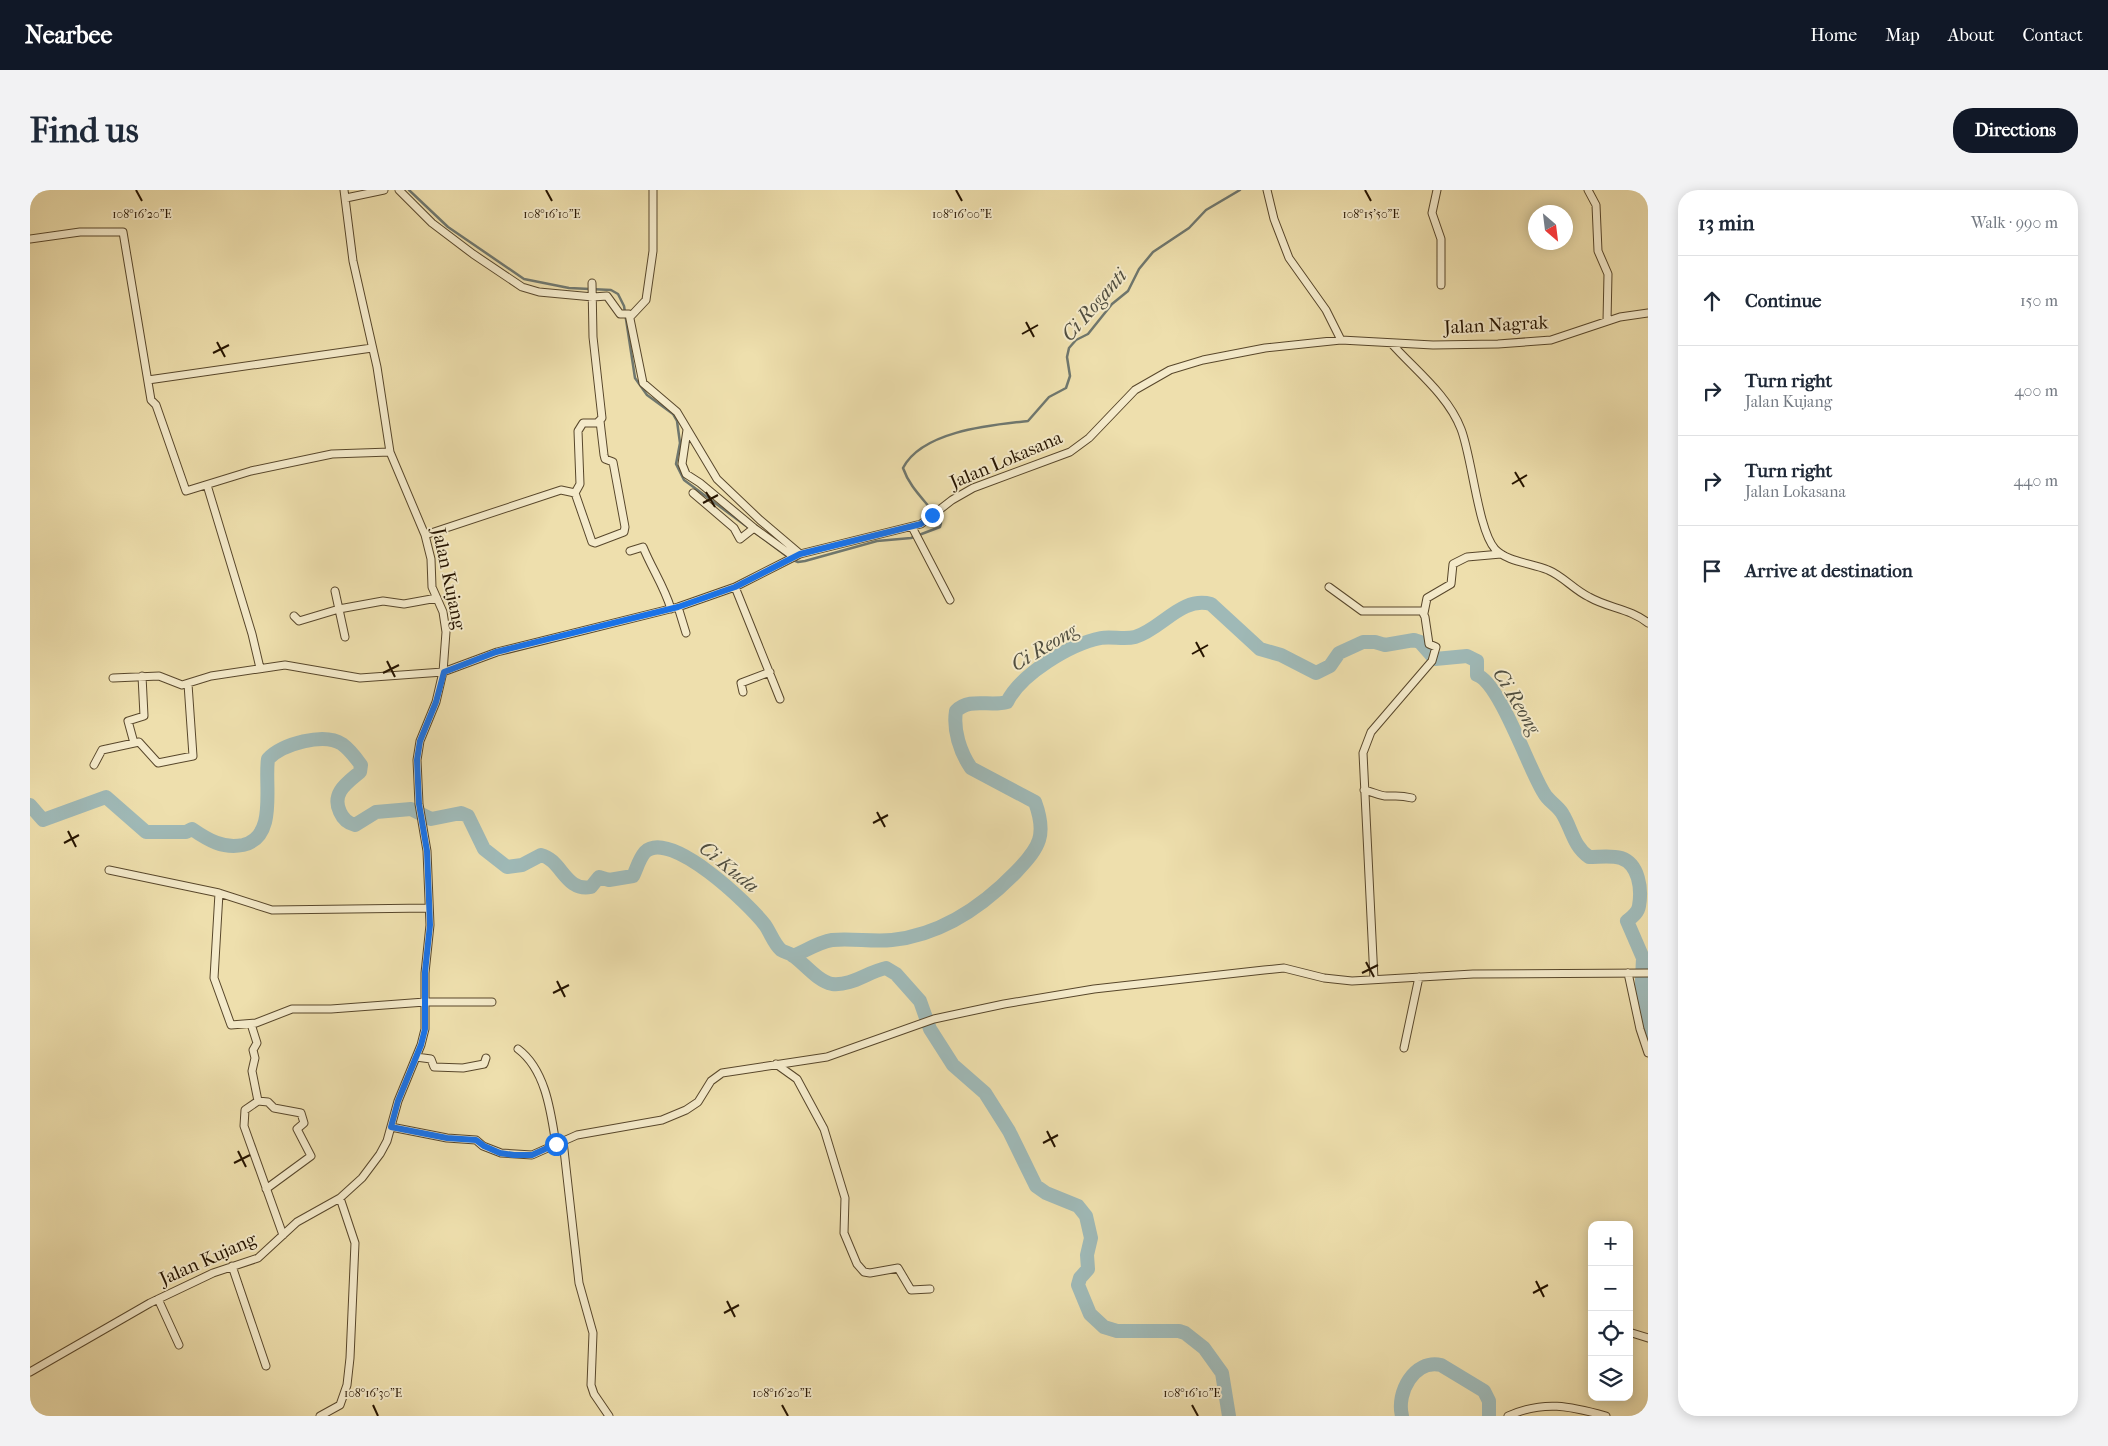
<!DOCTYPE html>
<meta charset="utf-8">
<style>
:root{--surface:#fff;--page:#f2f2f3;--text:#1f2937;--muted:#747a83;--line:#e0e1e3;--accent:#111827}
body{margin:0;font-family:"IM FELL French Canon",serif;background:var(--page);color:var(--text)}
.controls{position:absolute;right:15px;bottom:15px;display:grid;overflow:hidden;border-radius:10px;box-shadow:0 2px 12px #0003}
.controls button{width:45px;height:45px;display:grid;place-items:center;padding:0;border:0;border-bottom:1px solid var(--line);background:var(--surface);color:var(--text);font:25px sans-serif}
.compass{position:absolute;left:1498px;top:15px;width:45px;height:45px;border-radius:50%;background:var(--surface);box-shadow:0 2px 12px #0003;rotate:152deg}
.stop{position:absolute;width:15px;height:15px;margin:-11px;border:4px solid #1a73e8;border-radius:50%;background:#fff}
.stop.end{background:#1a73e8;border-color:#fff;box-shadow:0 1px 5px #0008}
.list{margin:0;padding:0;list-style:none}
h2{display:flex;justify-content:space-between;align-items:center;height:65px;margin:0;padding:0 20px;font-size:21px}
h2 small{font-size:16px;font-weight:400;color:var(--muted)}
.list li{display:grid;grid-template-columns:32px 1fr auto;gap:15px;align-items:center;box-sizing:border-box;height:90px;padding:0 20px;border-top:1px solid var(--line)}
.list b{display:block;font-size:19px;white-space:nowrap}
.list p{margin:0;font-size:16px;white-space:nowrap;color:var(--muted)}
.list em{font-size:16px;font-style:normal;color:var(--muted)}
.icon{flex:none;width:28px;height:28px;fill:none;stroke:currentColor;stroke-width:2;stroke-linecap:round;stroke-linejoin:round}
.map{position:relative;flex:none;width:1618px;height:1226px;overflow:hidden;border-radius:20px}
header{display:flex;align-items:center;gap:30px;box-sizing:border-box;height:70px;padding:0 25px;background:var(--accent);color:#fff}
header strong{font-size:24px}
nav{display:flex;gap:28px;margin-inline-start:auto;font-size:18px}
.intro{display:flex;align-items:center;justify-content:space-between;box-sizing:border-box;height:120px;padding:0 30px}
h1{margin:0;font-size:35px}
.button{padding:12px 22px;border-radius:20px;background:var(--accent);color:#fff;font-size:18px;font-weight:700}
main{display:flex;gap:30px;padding:0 30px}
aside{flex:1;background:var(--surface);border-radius:20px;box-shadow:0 2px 12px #0003}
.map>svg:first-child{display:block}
</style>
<header>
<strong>Nearbee</strong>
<nav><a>Home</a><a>Map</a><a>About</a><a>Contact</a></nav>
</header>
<div class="intro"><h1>Find us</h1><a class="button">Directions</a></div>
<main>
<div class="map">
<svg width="1618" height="1226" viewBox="0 0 1618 1226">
<rect width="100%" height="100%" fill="#eedfad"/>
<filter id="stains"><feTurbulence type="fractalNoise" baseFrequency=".004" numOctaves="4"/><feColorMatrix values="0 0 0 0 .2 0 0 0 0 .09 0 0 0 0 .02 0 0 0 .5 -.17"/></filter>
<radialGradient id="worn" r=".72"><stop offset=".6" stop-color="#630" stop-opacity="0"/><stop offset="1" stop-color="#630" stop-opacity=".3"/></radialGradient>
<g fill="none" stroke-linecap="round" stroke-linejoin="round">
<path stroke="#6f776e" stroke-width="2.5" d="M 379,0 L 418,37 L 494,89 L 539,98 L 581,100 L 588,104 L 594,116 L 605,188 L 617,205 L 643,224 L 647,231 L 650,253 L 646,274 L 654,290 L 758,367
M 763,370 L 768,372 L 775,371 L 847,351 L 881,348 L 910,337 L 911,333 C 899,313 881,301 873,278 C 892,241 961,235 998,231 L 1019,207 L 1036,198 L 1040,186 L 1037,167 L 1039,158 L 1046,150 L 1058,144 L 1082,114 L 1098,101 L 1109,79 L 1123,62 L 1159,38 L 1176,20 L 1210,0"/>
<path stroke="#9fb9b7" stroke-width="14" d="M 0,615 L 13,630 L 76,607 L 116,642 L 156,642 L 162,639 C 178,650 193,659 213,655 C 248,647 234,595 238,569 C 252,554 294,542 312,554 C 319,559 326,568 331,575 L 330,582 C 317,593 301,603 310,622 C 313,629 317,633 325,635 L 346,622 L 381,619 L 401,629 L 431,623 L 438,626 L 454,659 L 477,677 L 492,675 L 511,665 C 532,670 535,702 561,697 L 569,687 L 579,690 L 603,686 C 607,678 609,669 615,662 C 640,638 720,715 735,735 C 740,742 744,754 751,760 C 754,762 759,763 762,765 C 774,773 787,791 802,794 C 822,796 837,782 856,778 L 866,784 L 890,811 L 900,839 L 923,875 L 955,903 L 979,941 L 1006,996 L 1016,1003 L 1048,1016 L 1056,1026 L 1061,1048 L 1057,1065 L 1058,1079 L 1050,1088 L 1048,1095 L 1060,1124 L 1074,1137 L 1087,1141 L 1149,1141 L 1155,1143 L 1174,1158 L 1192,1183 L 1199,1226
M 763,766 C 775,761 789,752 802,750 C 822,748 842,752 862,750 C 911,745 953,716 986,682 C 1010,657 1017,645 1005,612 L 941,578 C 930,562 923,540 926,521 C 940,507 960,517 977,512 C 991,484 1040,454 1071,448 C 1082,446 1094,450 1105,447 C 1132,439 1151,406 1181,414 L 1230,459 L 1251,465 L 1286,483 L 1300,476 L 1309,463 L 1333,452 L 1345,452 L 1355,455 L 1384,450 L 1390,452 L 1405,469 L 1437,466 L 1447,471 L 1447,485 C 1470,493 1499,580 1514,603 C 1518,611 1527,615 1532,623 C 1542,639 1543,656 1559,667 C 1569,667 1581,665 1591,668 C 1609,674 1612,699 1609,716 C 1608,723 1602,727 1597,731 L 1613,768 L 1611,811 L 1618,841
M 1372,1226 C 1366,1203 1384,1169 1411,1175 L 1454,1201 L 1459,1211 L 1459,1226"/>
<defs>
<path id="street" d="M 369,0 L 402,33 L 443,64 L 492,97 L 509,102 L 563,107 L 577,106 L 590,124 L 599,124 L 613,193 L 647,222 L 687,289 L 730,330 L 770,364
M 1237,0 L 1244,29 L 1259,68 L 1296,120 L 1311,150
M 1407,0 L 1402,23 L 1411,49 L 1411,95
M 1558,0 L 1566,15 L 1568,61 L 1578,84 L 1577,131
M 316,8 L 354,0
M 0,49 L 50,42 L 93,42 L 121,210 L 126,215 L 156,301 L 221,281 L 302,264 L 360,262
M 601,126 L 616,110 L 623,61 L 623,0
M 1361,153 C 1385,180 1418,205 1431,239 C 1442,267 1448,340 1465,359 C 1477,372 1502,373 1518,380 C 1533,386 1544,400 1559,407 C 1578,418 1601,419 1618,433
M 118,190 L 342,158
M 657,240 L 652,274 L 656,284 L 670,293 L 724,338 L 764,367
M 177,295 L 222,444 L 230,478
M 545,303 L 562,352 L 565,353 L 594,342 L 595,337 L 583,272 L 575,269 L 574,265 L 570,231
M 663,303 L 704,338 L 710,349 L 724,338
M 882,337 L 920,410
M 395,345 L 531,300 L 545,303 L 550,294 L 548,241 L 553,233 L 567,233 L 572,228 L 563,147 L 562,93
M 600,361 L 613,357 C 622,379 634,396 641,419
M 705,397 L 750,509
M 1299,397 L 1332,421 L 1392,421 L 1395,427 L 1399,454 L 1406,457 L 1402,471 L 1341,542 L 1333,563 L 1344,789
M 305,401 L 315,447
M 648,417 L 656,443
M 1394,423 L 1397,408 L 1421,394 L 1423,374 L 1437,367 L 1471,364
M 264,426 L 269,431 L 309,419 L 353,411 L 374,414 L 407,408
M 83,488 L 129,486 L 152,495 L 181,486 L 255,475 L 330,488 L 413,482 L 467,462 L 648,417 L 705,397 L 770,364 L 891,334 L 922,310 L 943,298 L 1040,262 L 1059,248 L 1105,200 L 1140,180 L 1173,170 L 1235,158 L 1311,150 L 1403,155 L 1468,154 L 1521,150 L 1590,127 L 1618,123
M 713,502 L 711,493 L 740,482
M 104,553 L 98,531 L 114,526 L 112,486
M 64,575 L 72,560 L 109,552 L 128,573 L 163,566 L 158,494
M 1334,600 C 1341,601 1352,607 1358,606 C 1369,606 1370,605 1382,608
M 79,680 L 189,703 L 242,720 L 399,718
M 189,703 L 184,788 L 201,835 L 226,833 L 262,819 L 301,819 L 395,812 L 462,812
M 1598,783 L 1610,839 L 1618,863
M 221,834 L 227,853 L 223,860 L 225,868 L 222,881 L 228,911 L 215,920 L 214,936 L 253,1045
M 1374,858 L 1389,787
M 488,859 C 516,880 521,923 526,955
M 386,867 L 401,869 L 404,877 L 433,878 L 454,874 L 456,868
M 746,874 L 767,889 L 794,939 L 815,1008 L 814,1043 L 827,1074 L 834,1082 L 840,1083 L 868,1078 L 881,1100 L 900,1099
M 228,911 L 238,912 L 244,918 L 271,923 L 274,933 L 267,939 L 281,966 L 236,999
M 361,937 L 417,948 L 446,950 L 453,956 L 471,963 L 502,965 L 547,945 L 632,930 L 656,920 L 668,912 L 681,891 L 692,883 L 797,867 L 904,829 L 974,814 L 1064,799 L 1234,780 L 1254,778 L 1294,788 L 1322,791 L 1443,784 L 1618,783
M 533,951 L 549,1093 L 563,1143 L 561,1195 L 564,1204 L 579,1226
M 202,1076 L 236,1176
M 128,1109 L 149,1155
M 1602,1143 L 1618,1148
M 0,1182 L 120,1113 L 183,1083 L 228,1068 L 267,1032 L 310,1008 L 332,988 L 350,964 L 357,951 L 368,911 L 391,855 L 395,839 L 395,783 L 400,735 L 397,661 L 389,614 L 387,570 L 390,551 L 406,512 L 413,482 L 416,442 L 413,422 L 402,397 L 401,369 L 395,345 L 360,262 L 347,177 L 323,71 L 314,0
M 290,1226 L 310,1215 L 317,1195 L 320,1168 L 325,1053 L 310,1008
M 1478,1226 C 1514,1210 1540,1216 1576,1226"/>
</defs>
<use href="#street" stroke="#58472b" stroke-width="9"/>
<use href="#street" stroke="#f4eaca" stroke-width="7"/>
</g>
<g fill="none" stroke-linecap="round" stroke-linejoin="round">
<path stroke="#1a73e8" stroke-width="6" d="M 526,954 L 502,965 L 484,965 L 470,963 L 454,956 L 446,950 L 417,948 L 361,937 L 368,911 L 391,855 L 395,839 L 395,782 L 400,735 L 397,661 L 389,614 L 387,570 L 390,551 L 406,512 L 414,482 L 466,462 L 648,417 L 705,397 L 770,364 L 891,334 L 902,325"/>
</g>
<path fill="none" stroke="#261400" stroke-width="2" d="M 106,0 L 112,11M 516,0 L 522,11M 926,0 L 932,11M 1335,0 L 1341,11M 996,132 L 1004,147M 992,144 L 1008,135M 187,152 L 195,167M 183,163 L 199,155M 1485,282 L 1494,297M 1482,294 L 1497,285M 676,302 L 685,317M 673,313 L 688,305M 1166,452 L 1174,467M 1162,464 L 1178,455M 357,471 L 365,487M 353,483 L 369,475M 847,622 L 855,637M 843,633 L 858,625M 38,641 L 46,657M 34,653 L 49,645M 1336,772 L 1344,787M 1332,783 L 1348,775M 527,791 L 535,807M 523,803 L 539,795M 1017,941 L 1025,957M 1013,953 L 1028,945M 208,961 L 216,977M 204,973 L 220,965M 1506,1091 L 1514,1107M 1503,1103 L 1518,1095M 697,1111 L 705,1127M 694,1123 L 709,1115M 343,1215 L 348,1226M 752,1215 L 758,1226M 1162,1215 L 1168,1226"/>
<g text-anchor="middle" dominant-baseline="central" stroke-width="4" stroke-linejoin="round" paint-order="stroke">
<g font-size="19" fill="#261400" stroke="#f4eaca">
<text transform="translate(1466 135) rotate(-3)">Jalan Nagrak</text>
<text transform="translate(976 270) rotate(-23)">Jalan Lokasana</text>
<text transform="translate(419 389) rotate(78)">Jalan Kujang</text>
<text transform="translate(178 1069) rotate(-24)">Jalan Kujang</text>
</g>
<g font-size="20" font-style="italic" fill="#504e40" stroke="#f4eaca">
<text transform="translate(1064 115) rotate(-49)">Ci Roganti</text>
<text transform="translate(1014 457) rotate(-31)">Ci Reong</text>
<text transform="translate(1487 511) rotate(59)">Ci Reong</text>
<text transform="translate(699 677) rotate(39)">Ci Kuda</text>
</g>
</g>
<g font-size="12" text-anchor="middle" fill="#261400" stroke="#f4eaca" stroke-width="4" stroke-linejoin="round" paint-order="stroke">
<text x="932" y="28">108°16'00"E</text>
<text x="112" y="28">108°16'20"E</text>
<text x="522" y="28">108°16'10"E</text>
<text x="1341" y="28">108°15'50"E</text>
<text x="343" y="1207">108°16'30"E</text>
<text x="752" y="1207">108°16'20"E</text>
<text x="1162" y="1207">108°16'10"E</text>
</g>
<rect width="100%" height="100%" filter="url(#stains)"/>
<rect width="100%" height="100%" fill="url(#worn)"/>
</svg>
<div class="controls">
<button>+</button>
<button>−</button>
<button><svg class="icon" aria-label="locate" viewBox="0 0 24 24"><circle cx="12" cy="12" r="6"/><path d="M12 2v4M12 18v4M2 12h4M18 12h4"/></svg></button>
<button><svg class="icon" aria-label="layers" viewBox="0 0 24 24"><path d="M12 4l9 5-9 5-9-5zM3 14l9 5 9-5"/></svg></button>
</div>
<svg class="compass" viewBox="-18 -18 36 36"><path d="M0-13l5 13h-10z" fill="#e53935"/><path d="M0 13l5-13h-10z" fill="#747a83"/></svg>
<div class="stop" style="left:526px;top:954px"></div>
<div class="stop end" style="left:902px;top:325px"></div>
</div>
<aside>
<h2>13 min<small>Walk · 990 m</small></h2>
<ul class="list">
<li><svg class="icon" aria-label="ahead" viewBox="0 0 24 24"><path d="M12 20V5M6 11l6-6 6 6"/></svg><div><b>Continue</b></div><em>150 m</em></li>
<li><svg class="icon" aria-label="right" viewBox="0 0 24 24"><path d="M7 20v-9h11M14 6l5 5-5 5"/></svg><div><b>Turn right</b><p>Jalan Kujang</p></div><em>400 m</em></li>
<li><svg class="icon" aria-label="right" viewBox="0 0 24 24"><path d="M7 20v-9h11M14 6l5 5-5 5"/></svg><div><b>Turn right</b><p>Jalan Lokasana</p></div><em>440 m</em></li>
<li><svg class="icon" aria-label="arrive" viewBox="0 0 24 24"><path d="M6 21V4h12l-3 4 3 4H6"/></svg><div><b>Arrive at destination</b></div></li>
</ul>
</aside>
</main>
